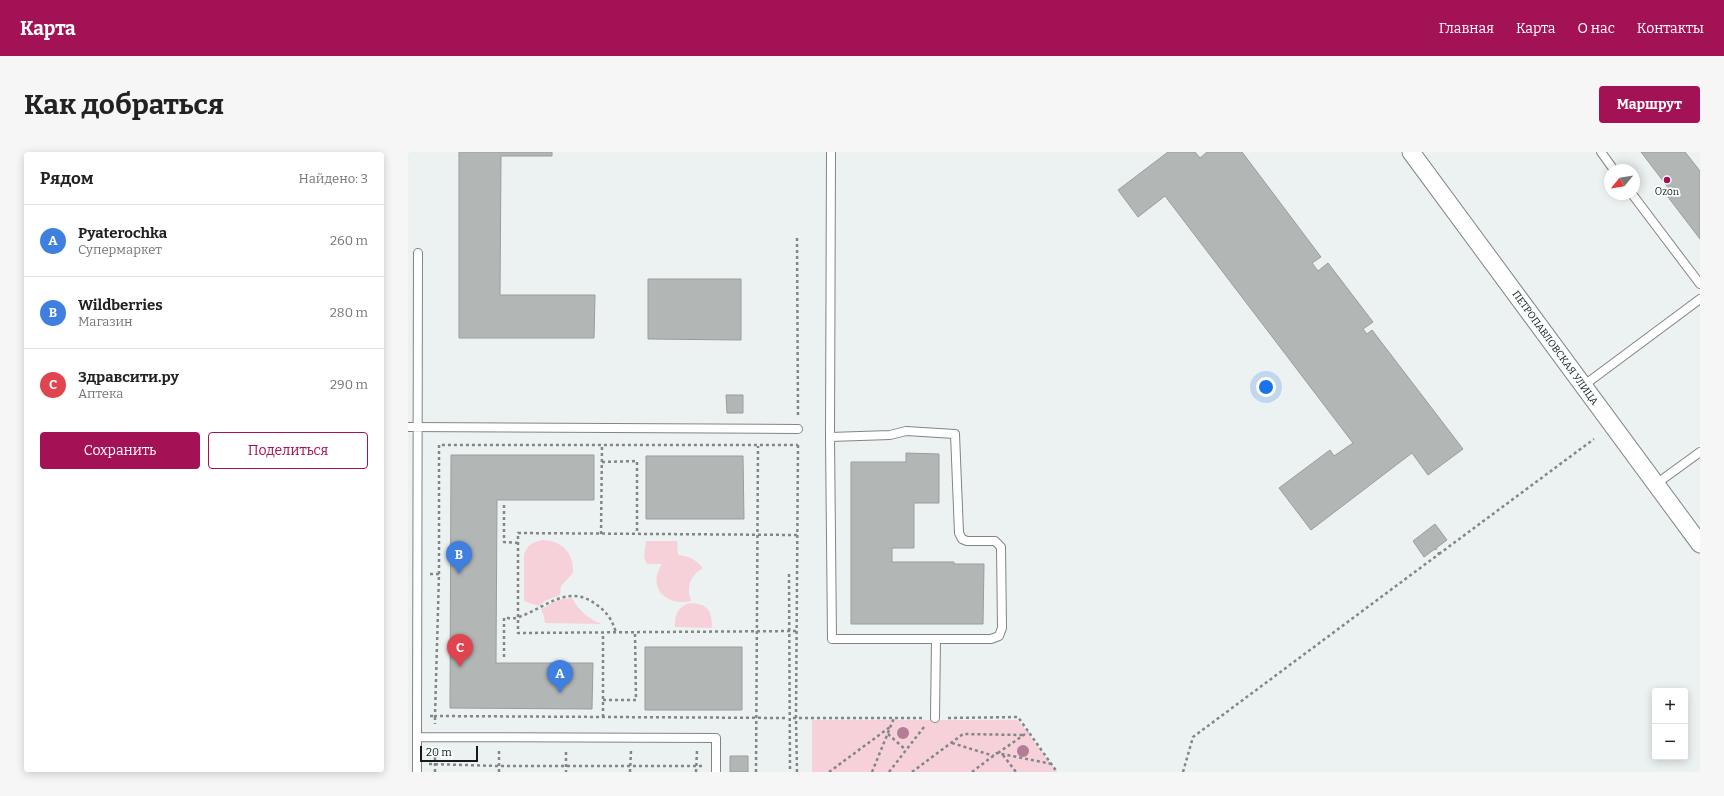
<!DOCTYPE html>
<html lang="ru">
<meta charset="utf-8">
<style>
:root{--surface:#fff;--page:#f6f6f6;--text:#222;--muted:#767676;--line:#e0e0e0;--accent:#a31255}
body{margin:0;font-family:Bitter,serif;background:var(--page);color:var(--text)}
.controls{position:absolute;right:12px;bottom:12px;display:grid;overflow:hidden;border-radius:4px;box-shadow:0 2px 10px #0003}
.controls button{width:36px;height:36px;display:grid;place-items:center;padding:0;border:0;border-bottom:1px solid var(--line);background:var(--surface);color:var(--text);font:20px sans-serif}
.compass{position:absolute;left:1196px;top:12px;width:36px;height:36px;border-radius:50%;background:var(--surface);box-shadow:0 2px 10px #0003;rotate:240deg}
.scale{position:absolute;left:12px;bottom:10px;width:58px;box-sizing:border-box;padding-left:4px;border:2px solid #181a1a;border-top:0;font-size:11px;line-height:14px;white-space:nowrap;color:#181a1a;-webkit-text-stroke:3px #f9fffe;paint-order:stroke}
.you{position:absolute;left:858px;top:235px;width:14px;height:14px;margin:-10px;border:3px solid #fff;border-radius:50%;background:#1a73e8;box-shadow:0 0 0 6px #1a73e833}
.badge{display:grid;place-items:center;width:26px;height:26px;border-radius:50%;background:var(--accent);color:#fff;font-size:13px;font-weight:700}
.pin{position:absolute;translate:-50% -33px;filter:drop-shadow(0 1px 2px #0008)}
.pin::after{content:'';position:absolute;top:21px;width:14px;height:12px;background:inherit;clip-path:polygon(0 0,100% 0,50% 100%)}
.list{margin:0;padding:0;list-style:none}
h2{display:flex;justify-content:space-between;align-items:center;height:52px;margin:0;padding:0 16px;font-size:17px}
h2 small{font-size:13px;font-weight:400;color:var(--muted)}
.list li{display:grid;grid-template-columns:26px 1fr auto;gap:12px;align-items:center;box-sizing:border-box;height:72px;padding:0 16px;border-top:1px solid var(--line)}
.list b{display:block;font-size:15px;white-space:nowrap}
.list p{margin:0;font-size:13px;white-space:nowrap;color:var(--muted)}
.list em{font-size:13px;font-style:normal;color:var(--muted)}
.actions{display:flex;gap:8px;padding:12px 16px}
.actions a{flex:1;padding:9px 0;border:1px solid var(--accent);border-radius:4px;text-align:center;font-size:14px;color:var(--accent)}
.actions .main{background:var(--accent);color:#fff}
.map{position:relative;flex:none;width:1292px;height:620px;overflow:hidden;border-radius:4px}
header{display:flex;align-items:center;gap:24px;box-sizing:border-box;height:56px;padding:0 20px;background:var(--accent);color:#fff}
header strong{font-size:19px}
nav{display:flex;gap:22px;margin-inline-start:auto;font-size:14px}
.intro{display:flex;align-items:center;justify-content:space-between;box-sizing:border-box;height:96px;padding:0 24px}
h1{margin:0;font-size:28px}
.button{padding:10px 18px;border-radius:4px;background:var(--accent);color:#fff;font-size:14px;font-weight:700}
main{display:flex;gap:24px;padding:0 24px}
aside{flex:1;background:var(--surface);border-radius:4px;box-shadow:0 2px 10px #0003}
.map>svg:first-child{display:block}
</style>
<header>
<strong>Карта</strong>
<nav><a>Главная</a><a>Карта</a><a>О нас</a><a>Контакты</a></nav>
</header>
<div class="intro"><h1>Как добраться</h1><a class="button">Маршрут</a></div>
<main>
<aside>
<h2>Рядом<small>Найдено: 3</small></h2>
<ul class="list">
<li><span class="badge" style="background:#3f7fe0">A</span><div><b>Pyaterochka</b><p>Супермаркет</p></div><em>260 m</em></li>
<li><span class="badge" style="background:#3f7fe0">B</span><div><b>Wildberries</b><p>Магазин</p></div><em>280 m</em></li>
<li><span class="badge" style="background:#e0444e">C</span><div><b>Здравсити.ру</b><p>Аптека</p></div><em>290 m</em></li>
</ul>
<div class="actions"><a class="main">Сохранить</a><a>Поделиться</a></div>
</aside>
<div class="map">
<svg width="1292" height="620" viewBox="0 0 1292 620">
<rect width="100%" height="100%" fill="#ecf1f1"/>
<path fill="#f6d1da" d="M 135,388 C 154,389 166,401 165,421 L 153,434 L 152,443 L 137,449 L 131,454 L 116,449 L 116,404 C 118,394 124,390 135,388 Z
M 238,389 L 269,389 L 270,403 C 281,404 287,407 295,416 C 282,424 278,434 283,449 C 259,455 238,435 254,412 L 239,412 L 236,406 Z
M 164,446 C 171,459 180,467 194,472 L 137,471 L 136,464 L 133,457 L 150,448 Z
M 282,451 C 300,452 304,458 304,476 L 267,475 C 267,463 269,455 282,451 Z
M 404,568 L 610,568 L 649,620 L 404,620 Z"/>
<path fill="#b2b7b6" stroke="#999e9d" d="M 51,0 L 144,0 L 144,4 L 93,4 L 92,143 L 187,143 L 186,186 L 51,186 Z
M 760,0 L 787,0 L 792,6 L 799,0 L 834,0 L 913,105 L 904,111 L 910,119 L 920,111 L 965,170 L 955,177 L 959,182 L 964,178 L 1055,297 L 1020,323 L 1004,301 L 903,378 L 871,336 L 922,298 L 926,304 L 945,291 L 757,44 L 730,65 L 710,38 Z
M 1233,0 L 1277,0 L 1292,19 L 1292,87 L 1260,45 L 1265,42 Z
M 240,127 L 333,127 L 333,188 L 240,187 Z
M 318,243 L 335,243 L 335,261 L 319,261 Z
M 498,301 L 531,302 L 531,351 L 506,351 L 506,396 L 484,396 L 484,410 L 546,410 L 546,412 L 576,412 L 575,472 L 443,472 L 443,310 L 498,310 Z
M 43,303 L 186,303 L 186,348 L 89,348 L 88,511 L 185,511 L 184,557 L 42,556 Z
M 238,304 L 335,304 L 336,367 L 238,367 Z
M 1027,372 L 1039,388 L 1016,405 L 1005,389 Z
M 237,495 L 334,495 L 334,558 L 237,558 Z
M 322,604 L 340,604 L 340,620 L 322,620 Z"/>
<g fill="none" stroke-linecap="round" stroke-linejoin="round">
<defs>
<path id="lane" d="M 1193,0 L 1206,18
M 1224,42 L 1292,132
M 10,101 L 9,585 L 308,586 L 308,620
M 1175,234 L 1292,147
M 0,275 L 390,277
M 422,285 L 482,283 L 498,279 L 547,282 L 551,381 L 554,387 L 559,389 L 587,389 L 593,395 L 594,476 L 591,484 L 583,487 L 424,487 L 422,285 L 423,0
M 1248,332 L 1292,300
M 527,566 L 528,487
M 9,585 L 9,620"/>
<path id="street" d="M 1003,0 L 1292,392"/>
</defs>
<use href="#lane" stroke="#818585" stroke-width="10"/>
<use href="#street" stroke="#818585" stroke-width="19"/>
<path stroke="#828686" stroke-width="2.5" stroke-dasharray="3 3" stroke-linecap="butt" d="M 389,86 L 390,264
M 194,310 L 229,309 L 229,382
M 96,353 L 96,390 L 110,391
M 193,382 L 194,293
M 1031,402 L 1186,287
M 22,422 L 31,422
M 381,422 L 382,620
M 388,479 L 110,481 L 110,381 L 389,383
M 96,505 L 96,466 C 101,466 107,467 111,465 C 139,455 160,431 189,453 C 199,460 205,469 208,481
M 195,548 L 228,548 L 227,481
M 22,564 L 27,564 L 27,572
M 195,565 L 195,481
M 377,566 L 27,564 L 31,422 L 31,293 L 390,293
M 385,566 L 515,566
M 540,566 L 610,565 L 649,620
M 480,582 L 498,598
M 544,591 L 586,604
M 158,600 L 158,620
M 590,601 L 620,580
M 595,603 L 608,620
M 21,612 L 91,614 L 294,614
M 27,620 L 27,599
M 91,620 L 91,599
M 222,620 L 223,599
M 288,620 L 289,599
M 348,620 L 350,294
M 389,620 L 388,566 L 390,293
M 421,620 L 482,575
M 464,620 L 486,566
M 481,620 L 516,575
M 504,620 L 555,582 L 616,583
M 564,620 L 589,601 L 644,612
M 775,620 L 785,585 L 1031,402 L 1028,397"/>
<use href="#lane" stroke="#fff" stroke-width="8"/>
<use href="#street" stroke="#fff" stroke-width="17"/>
</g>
<g fill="#b37e95">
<circle cx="495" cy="581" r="6"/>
<circle cx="615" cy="599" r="6"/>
</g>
<circle fill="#a31255" stroke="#f9fffe" stroke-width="1.5" cx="1259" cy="28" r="4"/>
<g text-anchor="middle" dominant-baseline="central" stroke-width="3.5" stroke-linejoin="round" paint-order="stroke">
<g font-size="10" fill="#181a1a" stroke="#f9fffe">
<text x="1259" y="40">Ozon</text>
</g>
<g font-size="10" fill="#181a1a" stroke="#f9fffe">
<text transform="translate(1147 196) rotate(54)">ПЕТРОПАВЛОВСКАЯ УЛИЦА</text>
</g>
</g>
</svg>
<div class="controls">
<button>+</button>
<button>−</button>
</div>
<svg class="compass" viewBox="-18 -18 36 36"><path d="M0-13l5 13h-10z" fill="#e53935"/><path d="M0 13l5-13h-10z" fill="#767676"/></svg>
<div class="scale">20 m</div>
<div class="you"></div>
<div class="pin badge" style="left:152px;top:541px;background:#3f7fe0">A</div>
<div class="pin badge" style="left:51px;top:422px;background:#3f7fe0">B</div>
<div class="pin badge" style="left:52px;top:515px;background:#e0444e">C</div>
</div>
</main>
